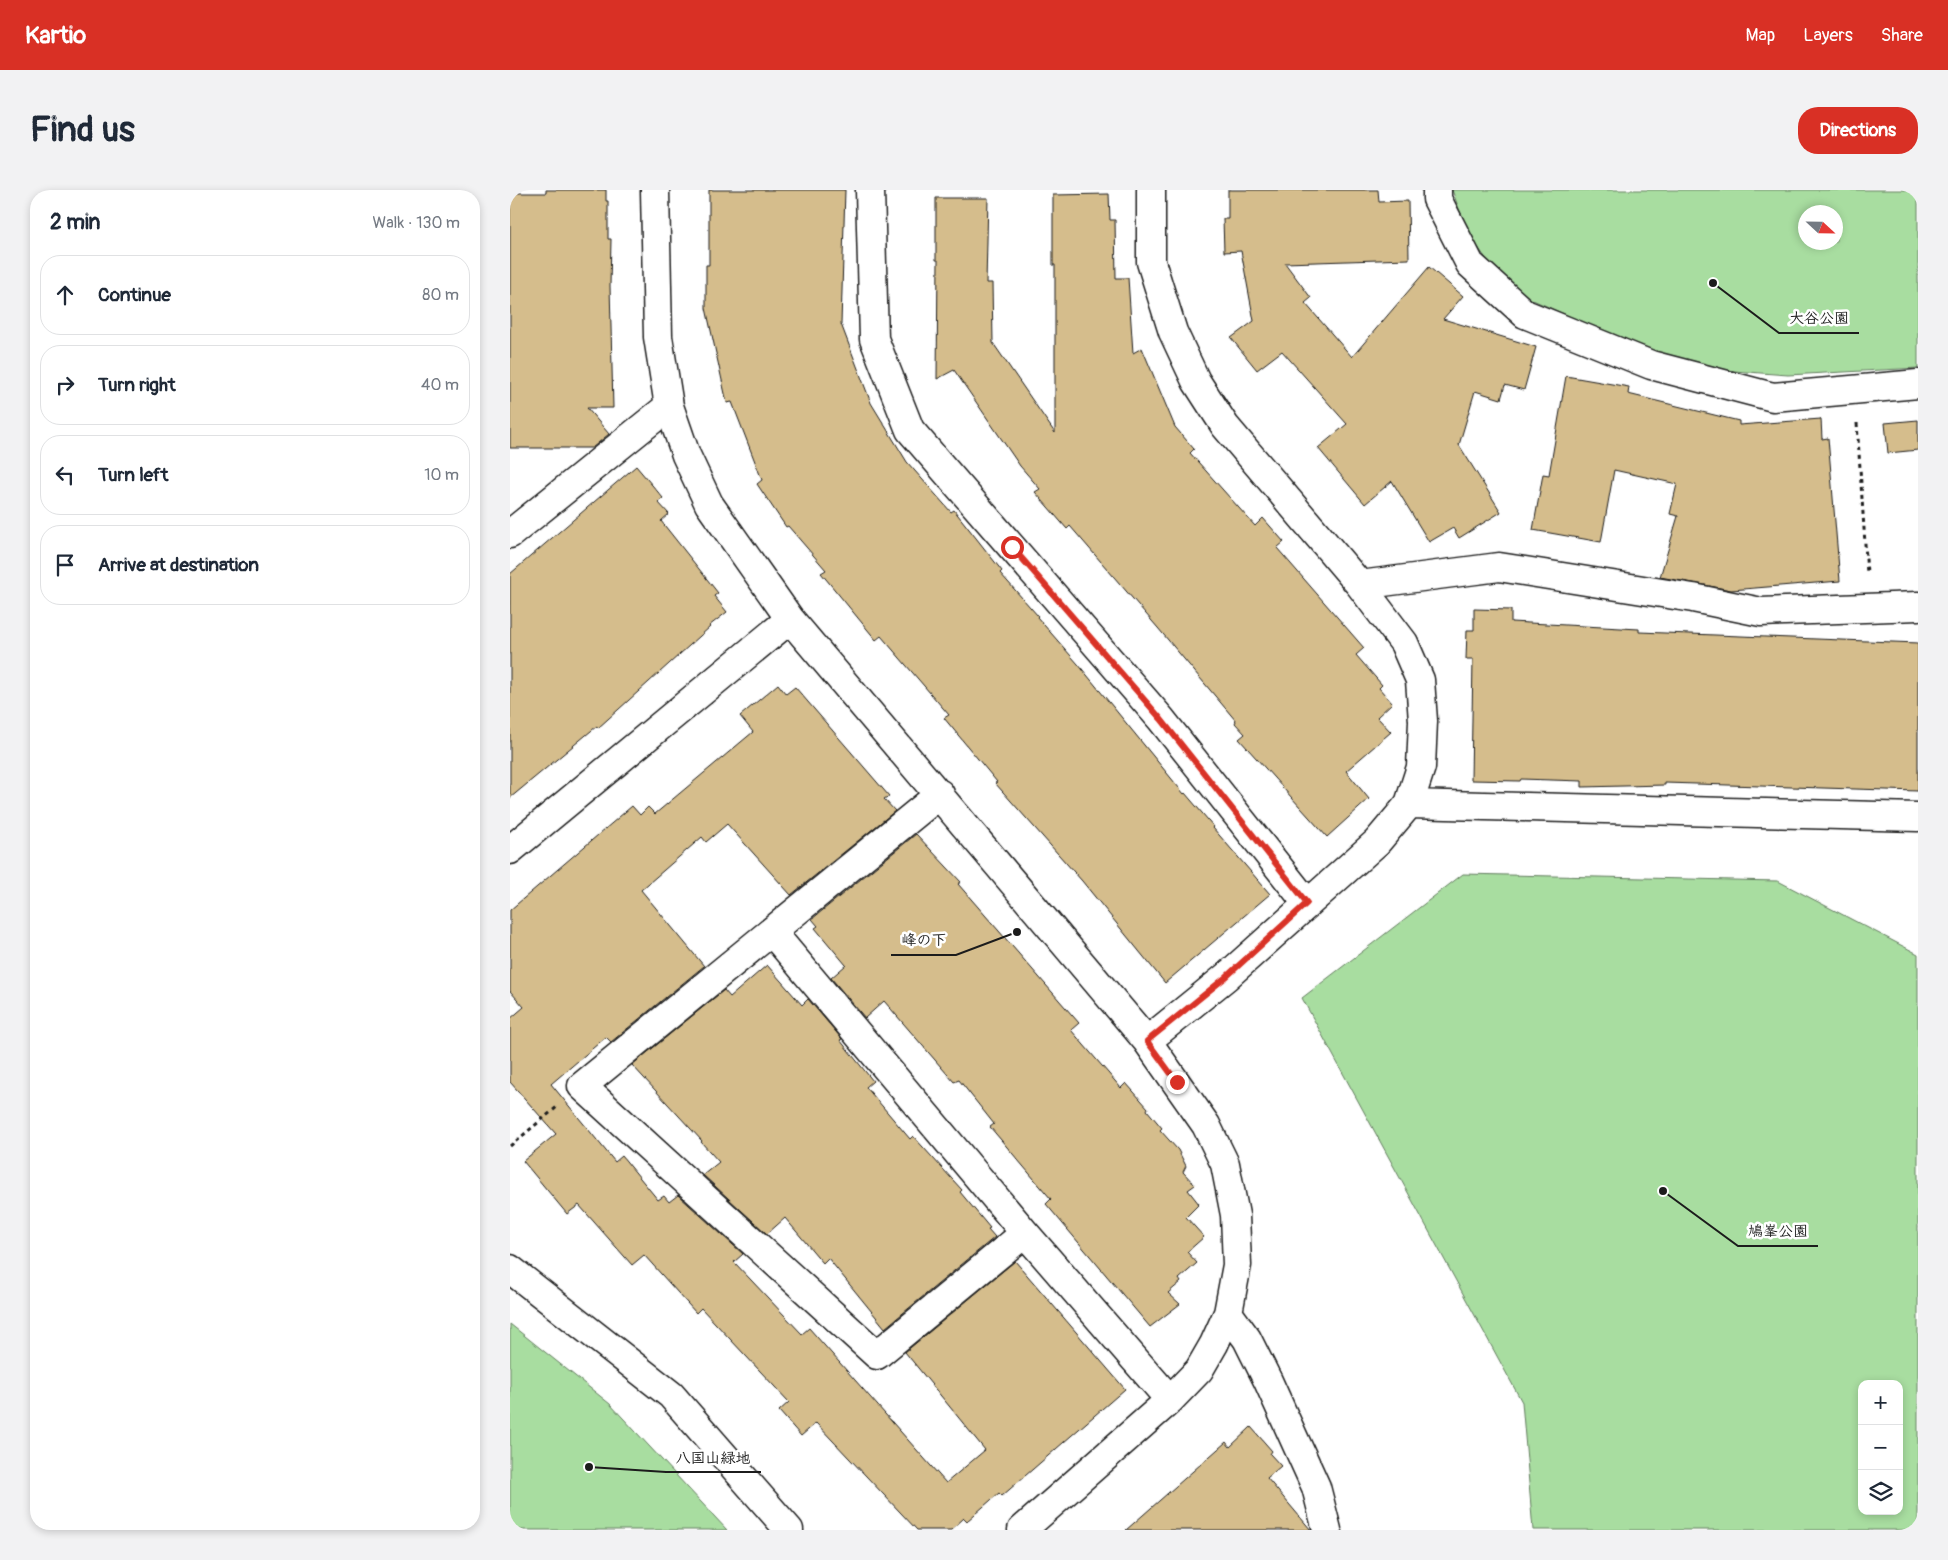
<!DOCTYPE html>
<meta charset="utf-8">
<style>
:root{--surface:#fff;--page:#f2f2f3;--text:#1f2937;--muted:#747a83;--line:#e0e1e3;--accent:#d93025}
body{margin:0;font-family:Pangolin,"Klee One",sans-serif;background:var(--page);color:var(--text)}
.controls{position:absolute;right:15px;bottom:15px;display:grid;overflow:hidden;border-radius:10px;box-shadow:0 2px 8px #0003}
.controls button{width:45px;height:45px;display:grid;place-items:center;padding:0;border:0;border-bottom:1px solid var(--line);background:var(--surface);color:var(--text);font:25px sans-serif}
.compass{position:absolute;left:1288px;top:15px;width:45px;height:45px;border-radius:50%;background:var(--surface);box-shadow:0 2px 8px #0003;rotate:112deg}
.stop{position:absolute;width:15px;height:15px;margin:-11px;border:4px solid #d93025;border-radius:50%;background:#fff}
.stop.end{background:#d93025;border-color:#fff;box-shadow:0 1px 5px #0008}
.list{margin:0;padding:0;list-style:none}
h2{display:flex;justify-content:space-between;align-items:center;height:65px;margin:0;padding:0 20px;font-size:21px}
h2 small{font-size:16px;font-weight:400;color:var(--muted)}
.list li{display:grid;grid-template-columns:32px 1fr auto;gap:15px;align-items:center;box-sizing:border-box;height:80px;margin:0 10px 10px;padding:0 10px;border:1px solid var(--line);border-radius:20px}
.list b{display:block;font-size:19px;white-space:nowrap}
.list em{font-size:16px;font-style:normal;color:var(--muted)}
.icon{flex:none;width:28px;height:28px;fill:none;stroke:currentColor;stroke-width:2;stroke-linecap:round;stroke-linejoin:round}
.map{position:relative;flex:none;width:1408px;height:1340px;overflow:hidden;border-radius:20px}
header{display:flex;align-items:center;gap:30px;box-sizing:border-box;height:70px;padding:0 25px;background:var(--accent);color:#fff}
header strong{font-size:24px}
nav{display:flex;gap:28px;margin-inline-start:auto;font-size:18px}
.intro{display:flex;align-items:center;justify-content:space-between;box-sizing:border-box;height:120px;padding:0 30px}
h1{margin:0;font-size:35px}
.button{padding:12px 22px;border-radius:20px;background:var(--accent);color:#fff;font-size:18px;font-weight:700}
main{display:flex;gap:30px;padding:0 30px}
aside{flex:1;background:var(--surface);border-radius:20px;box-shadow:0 2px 8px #0003}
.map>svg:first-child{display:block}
</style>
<header>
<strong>Kartio</strong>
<nav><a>Map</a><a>Layers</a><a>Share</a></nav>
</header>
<div class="intro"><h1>Find us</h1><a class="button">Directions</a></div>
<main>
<aside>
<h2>2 min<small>Walk · 130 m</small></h2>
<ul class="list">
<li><svg class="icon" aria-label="ahead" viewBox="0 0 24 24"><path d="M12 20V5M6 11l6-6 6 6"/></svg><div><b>Continue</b></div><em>80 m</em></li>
<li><svg class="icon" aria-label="right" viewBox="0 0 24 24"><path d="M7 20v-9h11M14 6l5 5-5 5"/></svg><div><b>Turn right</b></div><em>40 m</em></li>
<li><svg class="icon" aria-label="left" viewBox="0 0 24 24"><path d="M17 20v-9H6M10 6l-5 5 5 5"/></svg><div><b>Turn left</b></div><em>10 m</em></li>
<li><svg class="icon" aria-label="arrive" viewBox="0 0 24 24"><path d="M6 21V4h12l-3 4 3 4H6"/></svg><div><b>Arrive at destination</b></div></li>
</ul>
</aside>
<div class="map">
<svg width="1408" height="1340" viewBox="0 0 1408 1340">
<rect width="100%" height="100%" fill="#fff"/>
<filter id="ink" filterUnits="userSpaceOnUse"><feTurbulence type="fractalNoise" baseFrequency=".02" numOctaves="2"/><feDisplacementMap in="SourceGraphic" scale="10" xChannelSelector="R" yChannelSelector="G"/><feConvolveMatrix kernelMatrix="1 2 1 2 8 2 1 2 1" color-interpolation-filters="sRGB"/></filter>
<g filter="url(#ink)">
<path fill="#a8dda0" stroke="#627c5e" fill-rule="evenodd" d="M 942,0 L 1408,0 L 1408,178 L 1278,185 L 1210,180 L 1154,169 L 1014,106 L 984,80 L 958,43 ZM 1296,22 L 1326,22 L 1326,52 L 1296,52 Z
M 953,684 L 1268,691 L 1408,764 L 1408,1340 L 1023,1340 L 1012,1212 L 792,808 ZM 1352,1194 L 1389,1194 L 1389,1321 L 1352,1321 Z
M 0,1134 L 100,1214 L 217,1340 L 0,1340 Z"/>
<path fill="#d5bd8c" stroke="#1c1c1c" d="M 36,0 L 96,0 L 96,11 L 98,11 L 98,49 L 101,49 L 100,96 L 103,218 L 77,218 L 99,244 L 82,258 L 0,258 L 0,3 L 36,3 Z
M 199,0 L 335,0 L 331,134 L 361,213 L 397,272 L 441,322 L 444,320 L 492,381 L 490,383 L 528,426 L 527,427 L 568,474 L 674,604 L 675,603 L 704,637 L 703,638 L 760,704 L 655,793 L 572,691 L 485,593 L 487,592 L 434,528 L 439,525 L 371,446 L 366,450 L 311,383 L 316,380 L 278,336 L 276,337 L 247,294 L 252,290 L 222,212 L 217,213 L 196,118 L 196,75 L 199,75 Z
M 718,0 L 868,0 L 869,12 L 898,11 L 899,69 L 775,73 L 801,108 L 795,113 L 842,167 L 919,77 L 953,106 L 933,129 L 1026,157 L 1014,200 L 995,195 L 991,209 L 965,201 L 949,255 L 991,322 L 949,348 L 943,338 L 919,352 L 882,291 L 855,314 L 808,258 L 837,234 L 772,161 L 747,180 L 721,148 L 744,131 L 731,61 L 714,62 L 713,29 L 718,29 Z
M 599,4 L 600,30 L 605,30 L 606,88 L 618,88 L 623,163 L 632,158 L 665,237 L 684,259 L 680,263 L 745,336 L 753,328 L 774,352 L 767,358 L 854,458 L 846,465 L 872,495 L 869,498 L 882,513 L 867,527 L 881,542 L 836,581 L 859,609 L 817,647 L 729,549 L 735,544 L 725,533 L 726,531 L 648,438 L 560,336 L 557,339 L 525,302 L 530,299 L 510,276 L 444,180 L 427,189 L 428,70 L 426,70 L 426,8 L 478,8 L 476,93 L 482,93 L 483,153 L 545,243 L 545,75 L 543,75 L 543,5 Z
M 1056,186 L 1119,197 L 1118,204 L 1229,231 L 1229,235 L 1311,229 L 1312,249 L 1318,248 L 1330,391 L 1221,400 L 1150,387 L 1168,326 L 1160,324 L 1167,294 L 1104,280 L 1091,352 L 1023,340 L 1033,284 L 1039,285 Z
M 1408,230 L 1408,260 L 1378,263 L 1375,233 Z
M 126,276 L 153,308 L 148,312 L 159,324 L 151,331 L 208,403 L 204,406 L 217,422 L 199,436 L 200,437 L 88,538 L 87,536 L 0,608 L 0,384 Z
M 964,419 L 1001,420 L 1001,432 L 1129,439 L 1129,442 L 1408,453 L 1408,601 L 1155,593 L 1155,595 L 1072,597 L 1072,591 L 1011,589 L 1010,591 L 961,590 L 963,469 L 956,469 L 957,440 L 964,440 Z
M 268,494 L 276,504 L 285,497 L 379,606 L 374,609 L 385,621 L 281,705 L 217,634 L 196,652 L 192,647 L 131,700 L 194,776 L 101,852 L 96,847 L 41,894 L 105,972 L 112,966 L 148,1010 L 154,1006 L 159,1012 L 168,1005 L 233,1064 L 224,1072 L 292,1144 L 299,1138 L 436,1293 L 475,1260 L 395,1162 L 505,1071 L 615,1199 L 492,1306 L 489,1303 L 457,1331 L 454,1328 L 441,1340 L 407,1340 L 306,1233 L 291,1246 L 269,1221 L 279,1212 L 191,1118 L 186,1123 L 134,1065 L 122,1075 L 69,1015 L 57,1024 L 13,971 L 46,944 L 0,892 L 0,829 L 14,817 L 0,801 L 0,720 L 122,616 L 130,625 L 138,617 L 145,624 L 243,542 L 230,526 Z
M 406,644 L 451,692 L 448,694 L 569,833 L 561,840 L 611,898 L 616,893 L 638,918 L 637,920 L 652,938 L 650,940 L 668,960 L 676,976 L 673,982 L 685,995 L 678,1000 L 689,1014 L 676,1027 L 694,1047 L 677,1062 L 687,1073 L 669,1089 L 671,1092 L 658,1103 L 670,1114 L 640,1137 L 536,1014 L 541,1009 L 480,937 L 484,934 L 449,890 L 444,892 L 374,811 L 355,828 L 321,788 L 336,775 L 305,738 L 308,736 L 302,729 Z
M 257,775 L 292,815 L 298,809 L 332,849 L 330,850 L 363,891 L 356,897 L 400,949 L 403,946 L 452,1000 L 450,1002 L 480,1038 L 478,1039 L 485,1047 L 375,1138 L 318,1068 L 313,1073 L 275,1028 L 257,1044 L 193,985 L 209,972 L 191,952 L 192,951 L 122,875 L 214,800 L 220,807 Z
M 741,1237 L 762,1261 L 760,1264 L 771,1276 L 757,1288 L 801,1340 L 616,1340 L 716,1252 L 720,1257 Z"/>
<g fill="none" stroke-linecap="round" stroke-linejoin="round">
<defs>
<path id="minor" d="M 145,0 L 148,147 L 159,216 L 176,265 L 199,314 L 280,429 L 637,851 L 696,935 L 715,974 L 725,1025 L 727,1075 L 718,1123 L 704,1154 L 689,1180 L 660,1210 L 512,1340
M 360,0 L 364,149 L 400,240 L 651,529 L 797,713
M 927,0 L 927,9 L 960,74 L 1015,124 L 1141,175 L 1263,207 L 1408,194
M 0,344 L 159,216
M 850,395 L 989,377 L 1183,408 L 1251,422 L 1408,416
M 430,604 L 72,896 L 367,1165 L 515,1043
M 899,614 L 1408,627
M 0,660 L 280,429
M 262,742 L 515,1043 L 660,1210
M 637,851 L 716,787 L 867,652 L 899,614 L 911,577 L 913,531 L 910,490 L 894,453 L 850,395 L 715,236 L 686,191 L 663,142 L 641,72 L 641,0
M 0,1079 L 161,1205 L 279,1340
M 718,1123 L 737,1149 L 758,1191 L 806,1297 L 817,1340"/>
</defs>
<use href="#minor" stroke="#1c1c1c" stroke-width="31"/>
<path stroke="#1c1c1c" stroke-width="3" stroke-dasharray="4 4" stroke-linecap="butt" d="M 1347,233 L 1357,384
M 0,956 L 47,917"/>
<use href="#minor" stroke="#fff" stroke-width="28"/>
</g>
</g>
<g fill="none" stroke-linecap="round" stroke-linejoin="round" filter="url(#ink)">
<path stroke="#d93025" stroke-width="6" d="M 502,357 L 651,529 L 797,713 L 716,787 L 637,851 L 667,892"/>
</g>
<path fill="none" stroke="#1c1c1c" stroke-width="2" d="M1203 93L1269 143H1349M507 742L446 765H381M1153 1001L1228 1056H1308M79 1277L156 1282H251"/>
<g fill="#1c1c1c" stroke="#fff" stroke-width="2">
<circle cx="1203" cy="93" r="5"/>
<circle cx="507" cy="742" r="5"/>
<circle cx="1153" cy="1001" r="5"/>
<circle cx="79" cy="1277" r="5"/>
</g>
<g font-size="15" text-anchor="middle" font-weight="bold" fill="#1c1c1c" stroke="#fff" stroke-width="5" stroke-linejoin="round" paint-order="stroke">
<text x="1309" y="133">大谷公園</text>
<text x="414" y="755">峰の下</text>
<text x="1268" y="1046">鳩峯公園</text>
<text x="203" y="1273">八国山緑地</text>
</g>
</svg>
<div class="controls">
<button>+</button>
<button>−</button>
<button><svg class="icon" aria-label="layers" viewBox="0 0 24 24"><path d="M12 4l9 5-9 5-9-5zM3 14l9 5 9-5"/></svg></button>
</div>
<svg class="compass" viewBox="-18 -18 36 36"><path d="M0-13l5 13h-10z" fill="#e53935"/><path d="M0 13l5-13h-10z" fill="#747a83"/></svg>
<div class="stop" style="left:502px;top:357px"></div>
<div class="stop end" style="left:667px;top:892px"></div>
</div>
</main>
